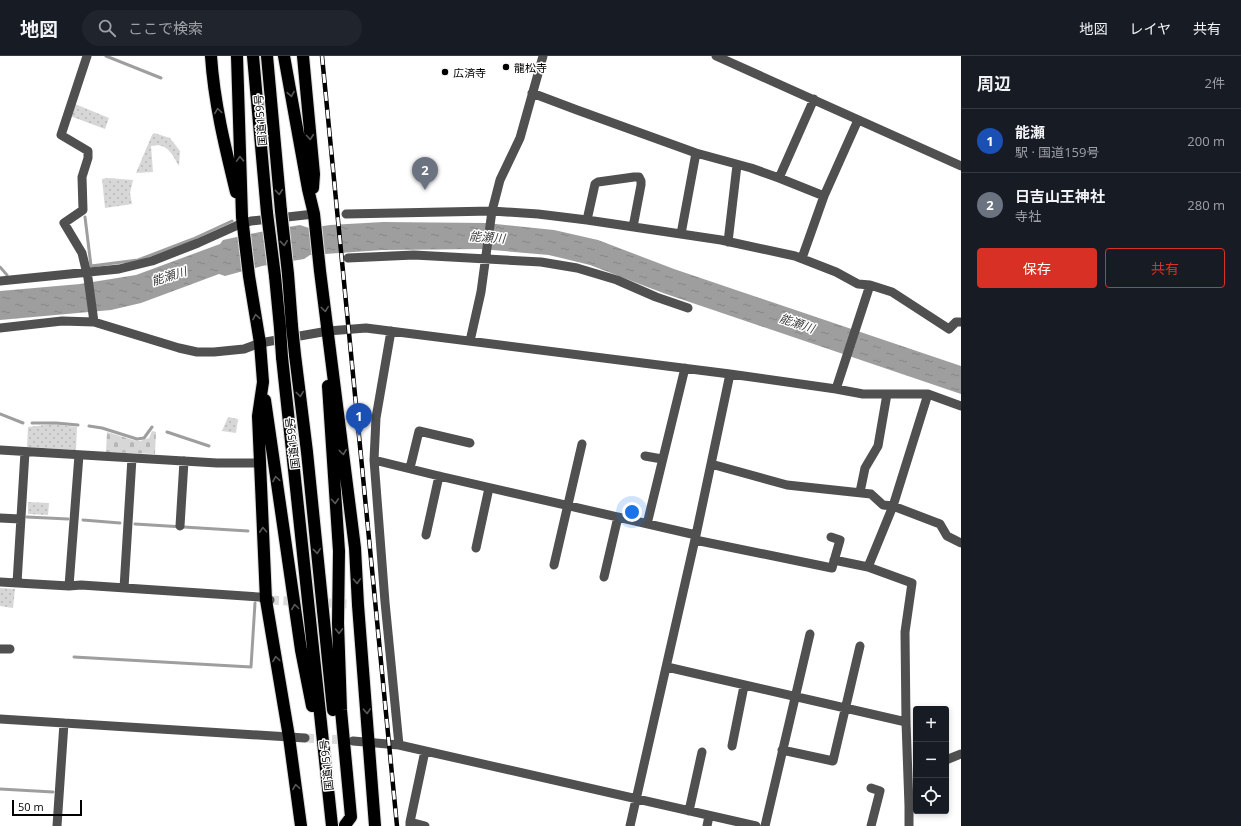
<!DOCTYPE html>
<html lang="ja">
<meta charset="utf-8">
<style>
:root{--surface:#171b24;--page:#20242c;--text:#f1f3f6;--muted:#9ea1a6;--line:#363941;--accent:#d93025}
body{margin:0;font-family:"Open Sans","Noto Sans JP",sans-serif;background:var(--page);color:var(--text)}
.controls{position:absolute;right:12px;bottom:12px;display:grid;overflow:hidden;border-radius:4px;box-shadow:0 2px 6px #0003}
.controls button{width:36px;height:36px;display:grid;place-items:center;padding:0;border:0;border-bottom:1px solid var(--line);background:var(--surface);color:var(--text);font:20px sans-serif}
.scale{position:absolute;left:12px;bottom:10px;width:70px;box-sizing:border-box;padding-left:4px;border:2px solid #000;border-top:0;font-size:11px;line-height:14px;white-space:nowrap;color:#000;-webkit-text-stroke:3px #fff;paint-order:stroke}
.you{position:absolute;left:632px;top:456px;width:14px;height:14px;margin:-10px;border:3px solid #fff;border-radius:50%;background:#1a73e8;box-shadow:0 0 0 6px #1a73e833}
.badge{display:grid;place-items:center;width:26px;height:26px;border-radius:50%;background:var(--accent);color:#fff;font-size:13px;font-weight:700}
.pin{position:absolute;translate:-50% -33px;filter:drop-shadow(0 1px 2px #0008)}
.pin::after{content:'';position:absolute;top:21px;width:14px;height:12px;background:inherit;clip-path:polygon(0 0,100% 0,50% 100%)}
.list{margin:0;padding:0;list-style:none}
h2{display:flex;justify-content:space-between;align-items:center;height:52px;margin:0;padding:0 16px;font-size:17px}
h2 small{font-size:13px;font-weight:400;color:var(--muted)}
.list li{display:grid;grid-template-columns:26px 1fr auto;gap:12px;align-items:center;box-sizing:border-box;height:64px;padding:0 16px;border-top:1px solid var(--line)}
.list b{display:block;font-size:15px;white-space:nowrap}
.list p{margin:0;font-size:13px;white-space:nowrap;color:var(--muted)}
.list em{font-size:13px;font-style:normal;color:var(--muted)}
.actions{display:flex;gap:8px;padding:12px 16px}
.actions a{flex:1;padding:9px 0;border:1px solid var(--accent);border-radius:4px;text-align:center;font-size:14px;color:var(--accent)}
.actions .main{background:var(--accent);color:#fff}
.icon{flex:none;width:22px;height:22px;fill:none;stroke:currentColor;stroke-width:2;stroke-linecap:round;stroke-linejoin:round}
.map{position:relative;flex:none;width:961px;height:770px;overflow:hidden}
header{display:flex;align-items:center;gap:24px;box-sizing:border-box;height:56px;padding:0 20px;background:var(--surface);border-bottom:1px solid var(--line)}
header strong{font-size:19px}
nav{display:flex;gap:22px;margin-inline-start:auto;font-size:14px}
.search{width:280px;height:36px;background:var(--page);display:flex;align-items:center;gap:10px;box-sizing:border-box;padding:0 14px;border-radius:22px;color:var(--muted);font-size:15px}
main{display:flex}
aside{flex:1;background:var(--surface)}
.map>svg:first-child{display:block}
</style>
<header>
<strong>地図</strong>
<div class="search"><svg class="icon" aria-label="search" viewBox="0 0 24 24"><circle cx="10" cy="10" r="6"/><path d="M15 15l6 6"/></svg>ここで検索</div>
<nav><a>地図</a><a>レイヤ</a><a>共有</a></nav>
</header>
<main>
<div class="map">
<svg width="961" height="770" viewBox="0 0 961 770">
<defs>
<pattern id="grass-dots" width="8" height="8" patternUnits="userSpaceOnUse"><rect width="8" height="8" fill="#d7d7d7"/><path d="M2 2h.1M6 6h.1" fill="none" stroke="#b7b7b7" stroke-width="1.8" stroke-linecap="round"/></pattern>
<pattern id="cemetery-stones" width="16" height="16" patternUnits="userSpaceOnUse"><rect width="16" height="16" fill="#d7d7d7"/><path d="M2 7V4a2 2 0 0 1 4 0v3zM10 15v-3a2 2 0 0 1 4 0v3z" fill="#b7b7b7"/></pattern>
<pattern id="water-ripples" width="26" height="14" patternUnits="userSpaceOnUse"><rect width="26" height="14" fill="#9e9e9e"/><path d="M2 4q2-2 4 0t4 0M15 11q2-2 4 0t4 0" fill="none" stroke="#868686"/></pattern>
</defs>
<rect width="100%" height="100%" fill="#fff"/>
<path fill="url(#grass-dots)" d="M 75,48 L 109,62 L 105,73 L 70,60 Z
M 154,77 L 170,82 L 180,95 L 179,110 C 172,98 167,86 151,90 L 153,116 L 136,117 L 152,79 Z
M 108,122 L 133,124 L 130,137 L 132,148 L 105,152 L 102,123 Z
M 228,361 L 238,363 L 236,377 L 222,375 Z
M 53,368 L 77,371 L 76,394 L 27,391 L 28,371 Z
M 28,446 L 49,447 L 48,459 L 28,458 Z
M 0,532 L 15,533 L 13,552 L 0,550 Z"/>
<path fill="url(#cemetery-stones)" d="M 152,375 L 156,376 L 155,398 L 106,396 L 107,376 L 133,384 L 140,385 L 149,382 Z"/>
<path fill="url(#water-ripples)" d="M 383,166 L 486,167 L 554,174 L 598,184 L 674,213 L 961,310 L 961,338 L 663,237 L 590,209 L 549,199 L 481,193 L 383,194 L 310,199 L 304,203 L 262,210 L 225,220 L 219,218 L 141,247 L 111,254 L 0,264 L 0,235 L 80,228 L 136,219 L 220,188 L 223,184 L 260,176 L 300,169 L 309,172 L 330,169 Z"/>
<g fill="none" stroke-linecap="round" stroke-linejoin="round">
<path stroke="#9e9e9e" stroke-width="3" d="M 106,0 L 161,22
M 85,161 L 91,210 L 138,204 L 193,183 L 232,165
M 0,211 L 7,219
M 0,358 L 23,367
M 32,367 L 56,367 L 78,369
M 89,370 L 102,372 L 137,383 L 144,382 L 152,371
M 167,376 L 209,390
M 27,461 L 68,463
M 83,464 L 120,467
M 135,468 L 248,475
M 74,601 L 251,611 L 255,547
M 0,733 L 53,736"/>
<path stroke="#d9d9d9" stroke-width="9" stroke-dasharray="9 4.5" stroke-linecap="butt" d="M 270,544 L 348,548
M 305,682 L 349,684"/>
<defs>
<path id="highway" d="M 211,0 C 214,46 225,91 236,136
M 237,0 L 242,161 L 249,220 L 260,287 L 263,326 L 258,360 L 266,544 L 289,681 L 301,770
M 253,0 L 267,157
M 267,0 L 281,155
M 284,0 L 308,133 L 314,158 L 320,215 L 355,492 L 358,549 L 375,770
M 303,0 L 314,118 L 313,132
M 288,218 L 292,270
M 275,220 L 280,272
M 295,299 L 307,396 L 333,654
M 282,301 L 332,770
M 328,330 L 339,495 L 338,567 L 341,654 L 351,761 L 345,769
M 265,344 L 301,594 L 312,650"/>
</defs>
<use href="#highway" stroke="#dbdbdb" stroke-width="14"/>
<path stroke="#505050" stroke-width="9" d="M 87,0 L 61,79 L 88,95 L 88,102 L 82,121 L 83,154 L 64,167 L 82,197 L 88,222 L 94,266
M 716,0 L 961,110
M 532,37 L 577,54 L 696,97 L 751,112 L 779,122 L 824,140
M 779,122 L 814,43
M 346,158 L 492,155 L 538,158 L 587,164 L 721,184 L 795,200 L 836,216 L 858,228 L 870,229 L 892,236 L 949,273 L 956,266 L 961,266
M 587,164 L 595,128 L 598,126 L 634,121 L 639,121 L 641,125 L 641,129 L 633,171
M 681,178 L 696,97
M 728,186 L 737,109
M 348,202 L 414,199 L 541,206 L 577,212 L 617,224 L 656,241 L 688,252
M 802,202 L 824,140 L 858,64
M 0,225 L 119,213 L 152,205 L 198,187 L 238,169 L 251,165 L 314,158
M 0,272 L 62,265 L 94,266 L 179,292 L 197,296 L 214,296 L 244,293 L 260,287 L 328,275 L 366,272 L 730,318 L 836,333 L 863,338 L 928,338 L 961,350
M 391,275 L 376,362 L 374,404 L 439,420 L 696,479
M 470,285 L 481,236 L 492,155 L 500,124 L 520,82 L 543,0
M 836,333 L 870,229
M 0,394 L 217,407 L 260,407
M 645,400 L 662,403
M 374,404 L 385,546 L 399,689
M 711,408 L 787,429 L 871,438 L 883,449 L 893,450 L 940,468 L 947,480 L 961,487
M 410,412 L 419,375 L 470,387
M 860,436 L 865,412 L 878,390 L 887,338
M 0,462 L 20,463
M 647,468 L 685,312
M 180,470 L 184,405
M 426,479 L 439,420
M 695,484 L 832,512 L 840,484 L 831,481
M 476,492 L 489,432
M 834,504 L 868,511 L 912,527 L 905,576 L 906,666 L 909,750 L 909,770
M 554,509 L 582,388
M 868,511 L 893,450 L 928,338
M 604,521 L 618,461
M 0,526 L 69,530 L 81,529 L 259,541 L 270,544
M 17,527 L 25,396
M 69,530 L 79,399
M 124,532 L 132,402
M 0,593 L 10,593
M 667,611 L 906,666
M 0,663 L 305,682
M 353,685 L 399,689 L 756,770
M 732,690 L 744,630
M 782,694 L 833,705 L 860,590
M 946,704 L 961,698
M 871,732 L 880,735 L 871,770
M 689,755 L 702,696
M 410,766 L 425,770
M 57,770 L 64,667
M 410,770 L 410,766 L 425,695
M 630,770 L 696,479 L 730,318
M 707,770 L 709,760
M 765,770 L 810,578"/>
<use href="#highway" stroke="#000" stroke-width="12"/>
<defs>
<path id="rail" d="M 322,0 L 397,770"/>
</defs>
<use href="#rail" stroke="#000" stroke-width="4.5"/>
<use href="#rail" stroke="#fff" stroke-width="3" stroke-dasharray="9" stroke-linecap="butt"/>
<defs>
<path id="highway-bridge" d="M 281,155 L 288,218
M 267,157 L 275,220
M 292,270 L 295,299
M 280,272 L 282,301"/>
</defs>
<use href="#highway-bridge" stroke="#dbdbdb" stroke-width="14" stroke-linecap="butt"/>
<use href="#highway-bridge" stroke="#000" stroke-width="12"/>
</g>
<defs><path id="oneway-chevron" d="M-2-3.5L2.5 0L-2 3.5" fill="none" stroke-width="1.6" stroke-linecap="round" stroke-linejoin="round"/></defs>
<g stroke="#595959">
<use href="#oneway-chevron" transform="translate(291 38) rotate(80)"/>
<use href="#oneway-chevron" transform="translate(218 55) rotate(-98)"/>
<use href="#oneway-chevron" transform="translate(310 81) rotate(85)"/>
<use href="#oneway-chevron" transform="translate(240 103) rotate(-92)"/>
<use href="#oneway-chevron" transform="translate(279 136) rotate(85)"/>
<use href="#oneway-chevron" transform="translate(284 187) rotate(84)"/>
<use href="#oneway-chevron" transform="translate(325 253) rotate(83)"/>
<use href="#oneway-chevron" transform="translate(256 261) rotate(-99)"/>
<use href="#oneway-chevron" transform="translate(300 338) rotate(83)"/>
<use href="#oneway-chevron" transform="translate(343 396) rotate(83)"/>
<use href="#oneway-chevron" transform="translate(276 423) rotate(-99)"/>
<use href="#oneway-chevron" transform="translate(335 445) rotate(86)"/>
<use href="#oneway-chevron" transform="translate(263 474) rotate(-93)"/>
<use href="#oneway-chevron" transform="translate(317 495) rotate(84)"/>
<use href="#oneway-chevron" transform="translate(357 525) rotate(87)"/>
<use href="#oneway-chevron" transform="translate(295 551) rotate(-98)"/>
<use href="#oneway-chevron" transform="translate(339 575) rotate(89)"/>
<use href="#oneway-chevron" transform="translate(276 603) rotate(-99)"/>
<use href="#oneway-chevron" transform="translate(367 655) rotate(87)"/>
<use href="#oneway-chevron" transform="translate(296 731) rotate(-98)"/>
</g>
<g fill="#000" stroke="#fff" stroke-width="1.5">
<circle cx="506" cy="11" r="4"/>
<circle cx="445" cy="16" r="4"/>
</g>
<g text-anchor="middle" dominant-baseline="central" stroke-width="3" stroke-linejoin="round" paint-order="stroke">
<g font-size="11" fill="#000" stroke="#fff" text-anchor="start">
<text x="514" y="11">龍松寺</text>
<text x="453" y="16">広済寺</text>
</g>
<g font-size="11" fill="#000" stroke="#fff">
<text transform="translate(260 64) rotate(-95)">国道159号</text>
<text transform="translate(292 387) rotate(-97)">国道159号</text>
<text transform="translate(326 709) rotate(-96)">国道159号</text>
</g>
<g font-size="12" font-style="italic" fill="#3f3f3f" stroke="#fff">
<text transform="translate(487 181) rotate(4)">能瀬川</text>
<text transform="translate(169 220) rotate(-17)">能瀬川</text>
<text transform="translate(797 267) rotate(19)">能瀬川</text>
</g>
</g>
</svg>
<div class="controls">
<button>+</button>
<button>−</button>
<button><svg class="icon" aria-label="locate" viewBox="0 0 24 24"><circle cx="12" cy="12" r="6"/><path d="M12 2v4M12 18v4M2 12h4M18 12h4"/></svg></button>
</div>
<div class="scale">50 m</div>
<div class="you"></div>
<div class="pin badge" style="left:359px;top:380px;background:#1a4fb4">1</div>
<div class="pin badge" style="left:425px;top:134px;background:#6b7280">2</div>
</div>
<aside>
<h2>周辺<small>2件</small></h2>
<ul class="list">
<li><span class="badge" style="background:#1a4fb4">1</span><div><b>能瀬</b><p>駅 · 国道159号</p></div><em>200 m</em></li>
<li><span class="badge" style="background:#6b7280">2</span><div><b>日吉山王神社</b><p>寺社</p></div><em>280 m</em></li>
</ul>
<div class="actions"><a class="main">保存</a><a>共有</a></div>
</aside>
</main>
